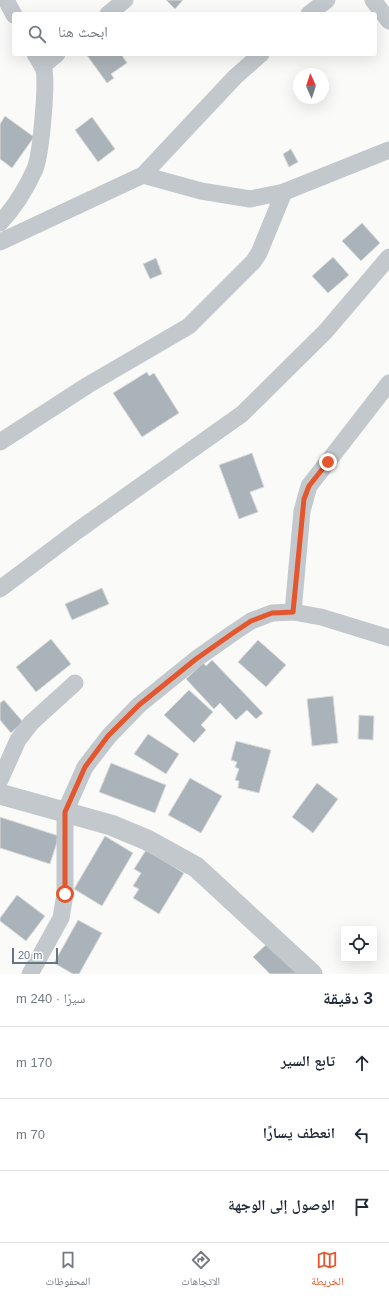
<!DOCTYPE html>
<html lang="ar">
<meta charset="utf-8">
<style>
:root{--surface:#fff;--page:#f6f6f7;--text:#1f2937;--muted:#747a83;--line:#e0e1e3;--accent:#e4572e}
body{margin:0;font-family:Helvetica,"Noto Naskh Arabic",sans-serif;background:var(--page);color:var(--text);direction:rtl}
.controls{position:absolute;right:12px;bottom:12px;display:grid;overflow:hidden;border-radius:4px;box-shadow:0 4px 16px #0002}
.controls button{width:36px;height:36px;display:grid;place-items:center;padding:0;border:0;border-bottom:1px solid var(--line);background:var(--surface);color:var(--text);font:20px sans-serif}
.compass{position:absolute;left:293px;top:68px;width:36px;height:36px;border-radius:50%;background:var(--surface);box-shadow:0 4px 16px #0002;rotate:357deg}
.scale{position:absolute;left:12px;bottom:10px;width:46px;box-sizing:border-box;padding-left:4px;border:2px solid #657683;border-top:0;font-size:11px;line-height:14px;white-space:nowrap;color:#657683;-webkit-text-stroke:3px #fff;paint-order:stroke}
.stop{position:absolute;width:12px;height:12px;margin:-9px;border:3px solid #e4572e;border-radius:50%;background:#fff}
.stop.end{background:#e4572e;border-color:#fff;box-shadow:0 1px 4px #0008}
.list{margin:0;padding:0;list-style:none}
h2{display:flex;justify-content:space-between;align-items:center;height:52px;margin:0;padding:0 16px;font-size:17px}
h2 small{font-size:13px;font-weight:400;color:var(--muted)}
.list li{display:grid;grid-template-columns:26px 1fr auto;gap:12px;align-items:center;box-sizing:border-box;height:72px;padding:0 16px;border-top:1px solid var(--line)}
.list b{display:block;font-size:15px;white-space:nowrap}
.list em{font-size:13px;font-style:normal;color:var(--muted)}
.icon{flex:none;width:22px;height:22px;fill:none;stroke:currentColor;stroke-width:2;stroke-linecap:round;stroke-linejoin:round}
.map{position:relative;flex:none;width:389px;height:974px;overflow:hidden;direction:ltr}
.search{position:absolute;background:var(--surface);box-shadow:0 4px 16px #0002;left:12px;right:12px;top:12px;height:44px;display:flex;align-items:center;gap:10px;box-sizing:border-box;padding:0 14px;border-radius:4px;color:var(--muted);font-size:15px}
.sheet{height:268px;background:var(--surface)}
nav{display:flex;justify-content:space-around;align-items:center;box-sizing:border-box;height:56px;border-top:1px solid var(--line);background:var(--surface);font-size:11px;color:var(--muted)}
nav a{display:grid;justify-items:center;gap:2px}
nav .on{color:var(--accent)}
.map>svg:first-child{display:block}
</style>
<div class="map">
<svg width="389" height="974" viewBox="0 0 389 974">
<rect width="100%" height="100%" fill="#fafaf8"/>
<path fill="#aab3b9" stroke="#dcdcda" d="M 166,0 L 183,0 L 175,9 Z
M 86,54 L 121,54 L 127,63 L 111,74 L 114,78 L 107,83 Z
M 5,116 L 34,137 L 12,168 L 0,159 L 0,124 Z
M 92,117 L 115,149 L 98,162 L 75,130 Z
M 291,149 L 298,162 L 289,167 L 283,154 Z
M 362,223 L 380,243 L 361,261 L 342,241 Z
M 333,257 L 349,275 L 328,293 L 312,276 Z
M 156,258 L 162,274 L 150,279 L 143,264 Z
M 147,372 L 149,376 L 154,373 L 179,413 L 142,437 L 113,393 Z
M 252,453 L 264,487 L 250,492 L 258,512 L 239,519 L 219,465 Z
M 102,588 L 109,604 L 72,620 L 65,604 Z
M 51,639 L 71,664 L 36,692 L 16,667 Z
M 258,640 L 286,665 L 266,687 L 238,662 Z
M 212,660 L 263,713 L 256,719 L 247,710 L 236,720 L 220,703 L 214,709 L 186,679 L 203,663 L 206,666 Z
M 189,690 L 213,712 L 201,725 L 206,730 L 194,743 L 164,715 Z
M 333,696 L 338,743 L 312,746 L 307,699 Z
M 4,700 L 23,722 L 11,733 L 0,720 L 0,703 Z
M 359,715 L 374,716 L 373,740 L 358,739 Z
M 148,734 L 179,754 L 166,774 L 134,754 Z
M 236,741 L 271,750 L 259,793 L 238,788 L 239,781 L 235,780 L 239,769 L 235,767 L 237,762 L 231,760 Z
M 111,763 L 166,785 L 155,813 L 99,792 Z
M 190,778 L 222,796 L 201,833 L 168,815 Z
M 317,783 L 338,799 L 313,833 L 292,817 Z
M 0,817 L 59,836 L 50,864 L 0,848 Z
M 105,836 L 133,853 L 102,906 L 74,889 Z
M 146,850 L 184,873 L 159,914 L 133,898 L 139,889 L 133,886 L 141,873 L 134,869 Z
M 17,895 L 45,916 L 26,941 L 0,921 L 0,918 Z
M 78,920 L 102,933 L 79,974 L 73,974 L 54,963 Z
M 271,940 L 301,969 L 296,974 L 270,974 L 253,957 Z"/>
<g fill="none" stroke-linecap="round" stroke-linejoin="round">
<path stroke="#c3c8cc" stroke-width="17" d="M 6,0 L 14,15
M 373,0 L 389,21
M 108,14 L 125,0
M 309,14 L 327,0
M 42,66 L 57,54
M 284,192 L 389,150
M 0,223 C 14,208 27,187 35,169 C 41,154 47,86 44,70 C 42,65 38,59 35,54
M 0,242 L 143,175 L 235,77 L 261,54
M 0,442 L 88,385 L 189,326 L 253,262 L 259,253 L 284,192 L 250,199 L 201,191 L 143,175
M 0,589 L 77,531 L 242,414 L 325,332 L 389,257
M 293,612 L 302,511 L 309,486 L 389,383
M 0,780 L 18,740 L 31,723 L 75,683
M 30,974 L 61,918 L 65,894 L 65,812 L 85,767 L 109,736 L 139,705 L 196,659 L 233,633 L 251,621 L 272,613 L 293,612 L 321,617 L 389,638"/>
<path stroke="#c3c8cc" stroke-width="21" d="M 0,794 L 111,825 L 147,840 L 196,867 L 312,974"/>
</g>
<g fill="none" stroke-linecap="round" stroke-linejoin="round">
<path stroke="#e4572e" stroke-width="5" d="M 65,894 L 65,812 L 85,767 L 108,736 L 139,705 L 196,659 L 233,633 L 251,621 L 272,613 L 293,612 L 304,499 L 309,486 L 328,462"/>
</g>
</svg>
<div class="controls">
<button><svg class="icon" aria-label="locate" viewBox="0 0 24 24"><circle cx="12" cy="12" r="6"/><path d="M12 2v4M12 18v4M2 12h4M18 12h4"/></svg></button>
</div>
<svg class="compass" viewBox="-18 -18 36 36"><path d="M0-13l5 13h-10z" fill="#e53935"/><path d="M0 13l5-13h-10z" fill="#747a83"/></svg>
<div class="scale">20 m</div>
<div class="stop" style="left:65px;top:894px"></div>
<div class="stop end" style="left:328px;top:462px"></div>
<div class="search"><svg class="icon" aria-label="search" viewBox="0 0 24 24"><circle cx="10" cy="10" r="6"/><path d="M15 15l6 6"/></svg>ابحث هنا</div>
</div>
<section class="sheet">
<h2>3 دقيقة<small>سيرًا · 240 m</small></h2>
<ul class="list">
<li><svg class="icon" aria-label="ahead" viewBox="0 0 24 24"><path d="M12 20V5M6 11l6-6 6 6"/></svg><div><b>تابع السير</b></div><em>170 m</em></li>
<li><svg class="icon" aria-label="left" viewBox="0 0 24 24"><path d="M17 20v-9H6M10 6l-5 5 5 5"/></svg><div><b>انعطف يسارًا</b></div><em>70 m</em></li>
<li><svg class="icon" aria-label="arrive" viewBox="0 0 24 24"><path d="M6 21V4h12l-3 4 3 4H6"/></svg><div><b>الوصول إلى الوجهة</b></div></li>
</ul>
</section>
<nav>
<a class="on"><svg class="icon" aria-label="map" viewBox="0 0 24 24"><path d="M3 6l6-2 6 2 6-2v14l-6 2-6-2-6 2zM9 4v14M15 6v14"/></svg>الخريطة</a>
<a><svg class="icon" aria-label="directions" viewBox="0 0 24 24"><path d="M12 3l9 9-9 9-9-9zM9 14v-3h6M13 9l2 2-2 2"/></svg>الاتجاهات</a>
<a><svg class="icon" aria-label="saved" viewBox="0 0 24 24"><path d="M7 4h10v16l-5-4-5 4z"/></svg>المحفوظات</a>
</nav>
